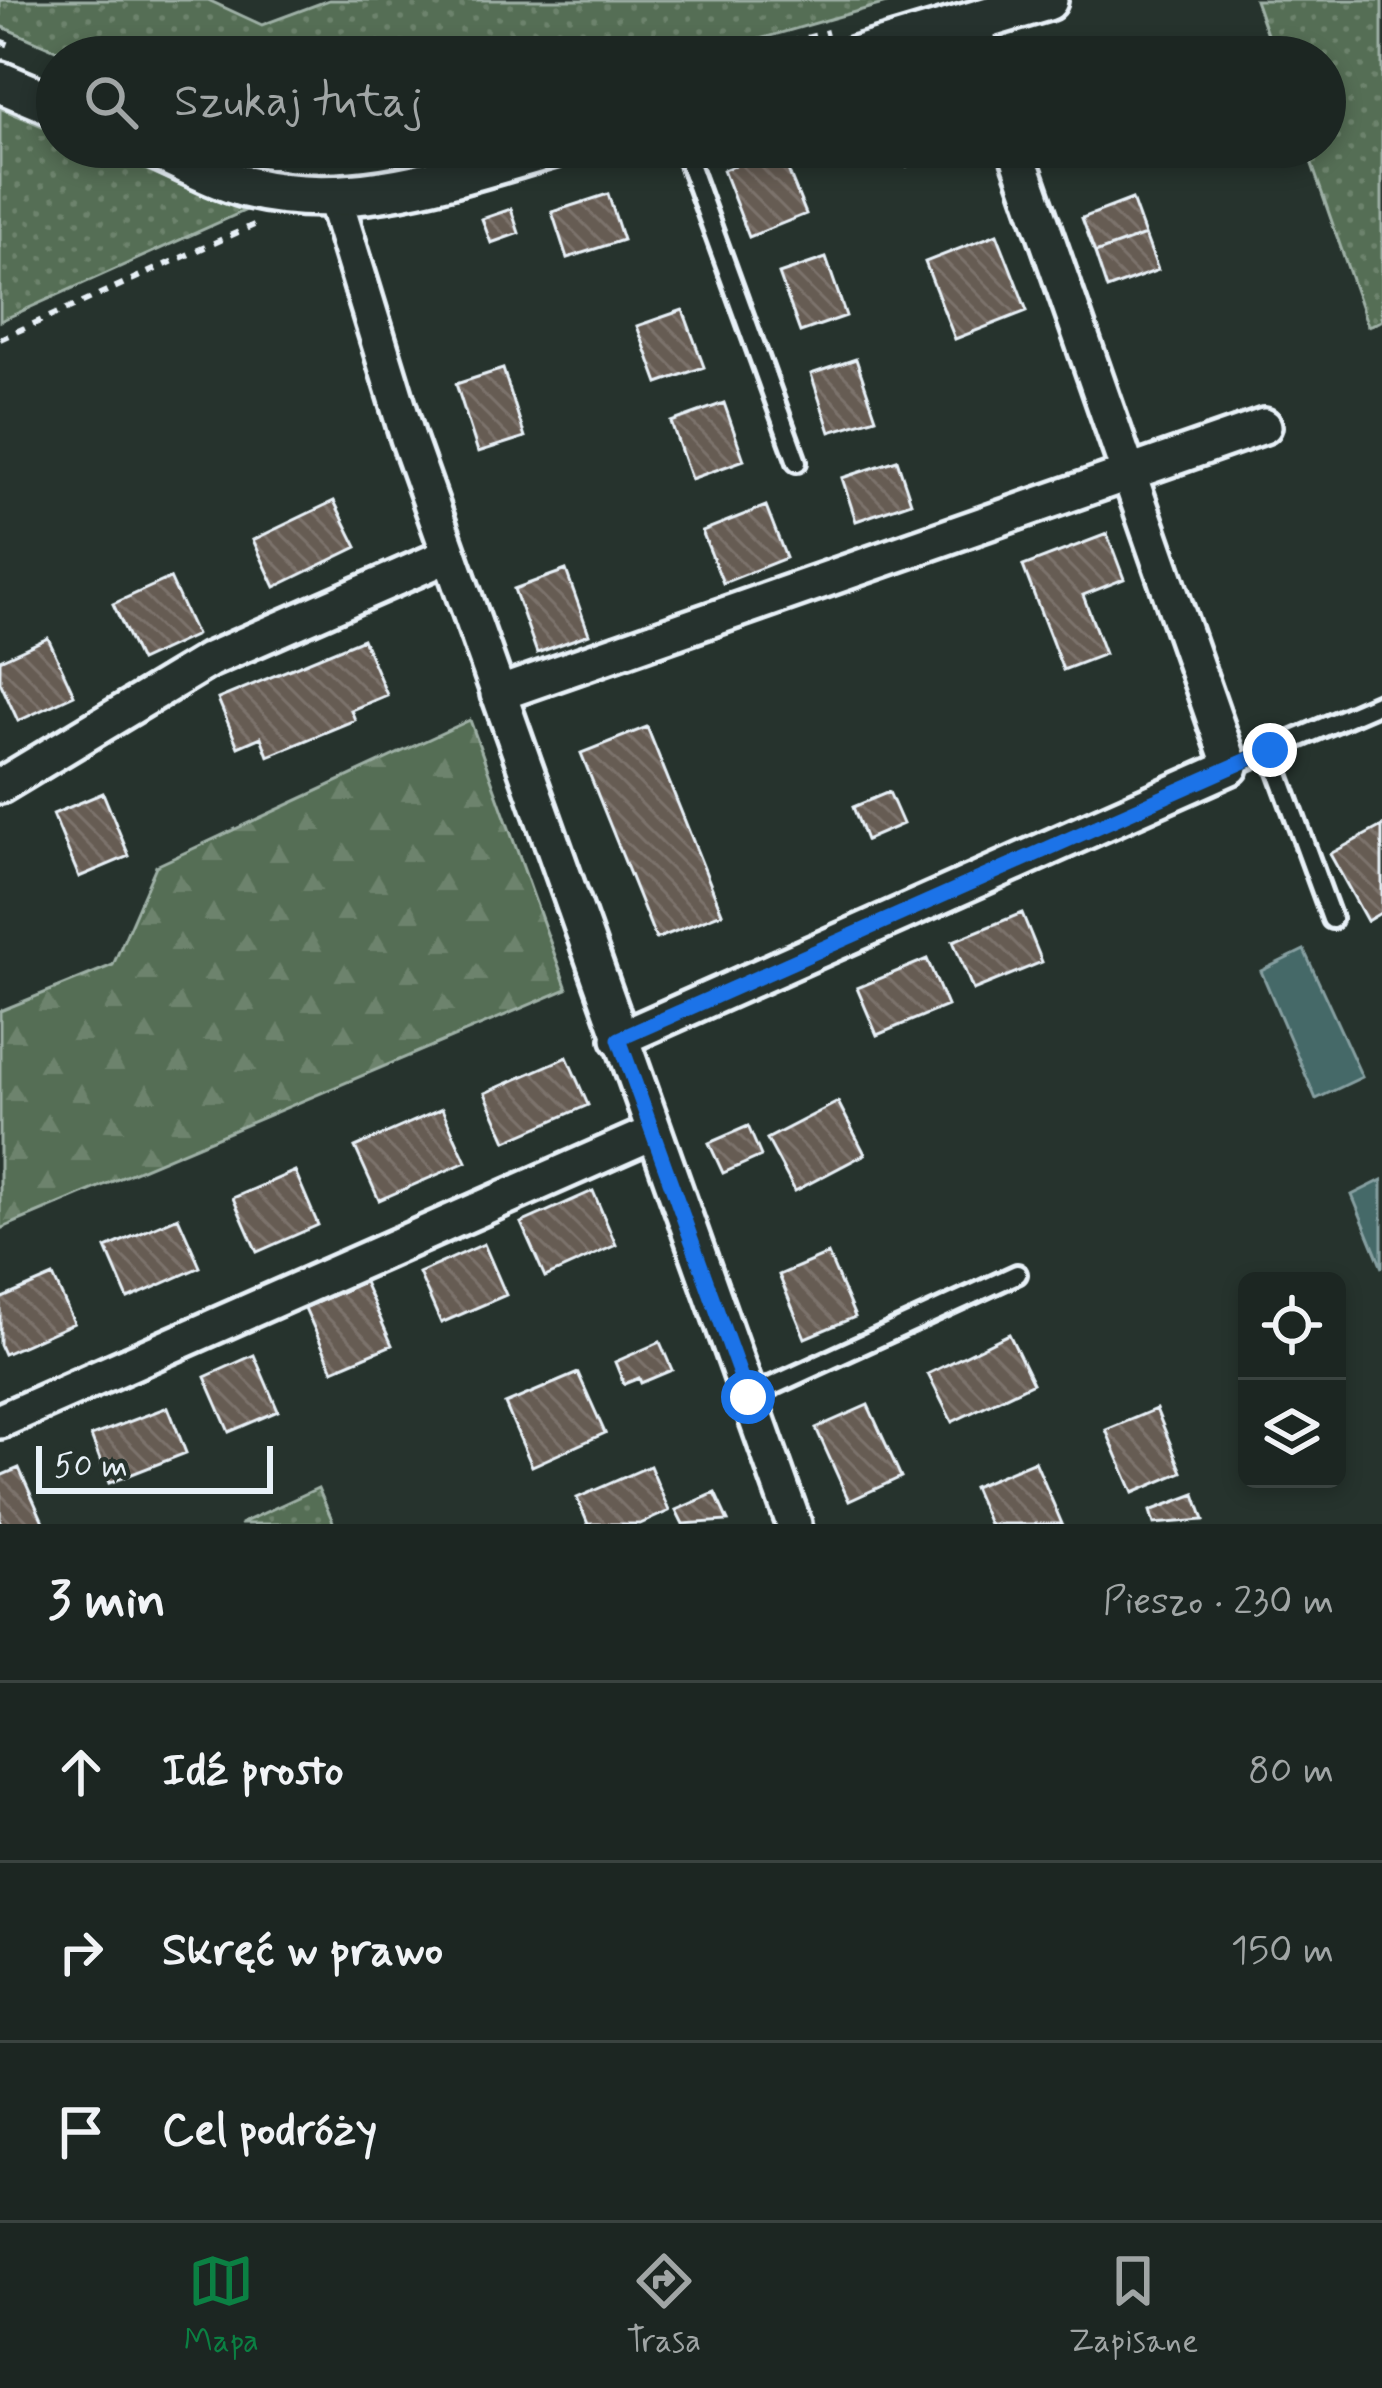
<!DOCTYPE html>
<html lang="pl">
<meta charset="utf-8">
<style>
:root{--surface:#1c2622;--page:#29322f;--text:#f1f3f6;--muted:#a0a5a5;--line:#3a4340;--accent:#0b8043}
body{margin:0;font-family:Mynerve,sans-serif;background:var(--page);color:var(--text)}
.controls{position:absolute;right:36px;bottom:36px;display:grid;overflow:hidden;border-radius:18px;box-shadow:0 6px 18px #0003}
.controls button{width:108px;height:108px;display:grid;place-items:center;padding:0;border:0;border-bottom:3px solid var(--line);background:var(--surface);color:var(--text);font:60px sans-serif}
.scale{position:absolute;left:36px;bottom:30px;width:237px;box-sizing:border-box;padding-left:12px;border:6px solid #e8f1f8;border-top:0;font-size:33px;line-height:42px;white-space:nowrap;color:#e8f1f8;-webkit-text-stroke:9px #26332d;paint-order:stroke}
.stop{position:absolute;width:36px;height:36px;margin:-27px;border:9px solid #1a73e8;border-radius:50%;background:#fff}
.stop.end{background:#1a73e8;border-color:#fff;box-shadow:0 3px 12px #0008}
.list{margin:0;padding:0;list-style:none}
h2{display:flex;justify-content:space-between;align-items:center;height:156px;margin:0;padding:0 48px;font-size:51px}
h2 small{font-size:39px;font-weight:400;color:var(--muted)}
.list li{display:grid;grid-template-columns:78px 1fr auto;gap:36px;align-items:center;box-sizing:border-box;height:180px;padding:0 48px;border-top:3px solid var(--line)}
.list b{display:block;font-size:45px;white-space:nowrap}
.list em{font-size:39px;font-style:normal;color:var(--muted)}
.icon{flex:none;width:66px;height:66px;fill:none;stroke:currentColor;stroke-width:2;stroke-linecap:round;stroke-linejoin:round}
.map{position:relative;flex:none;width:1382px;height:1524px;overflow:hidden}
.search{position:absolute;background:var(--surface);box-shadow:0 6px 18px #0003;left:36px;right:36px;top:36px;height:132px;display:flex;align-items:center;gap:30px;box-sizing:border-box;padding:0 42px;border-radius:66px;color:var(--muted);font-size:45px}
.sheet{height:696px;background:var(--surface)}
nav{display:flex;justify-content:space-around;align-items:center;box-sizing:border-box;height:168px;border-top:3px solid var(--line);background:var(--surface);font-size:33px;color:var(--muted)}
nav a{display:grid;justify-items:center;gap:6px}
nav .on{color:var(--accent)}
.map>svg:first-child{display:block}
</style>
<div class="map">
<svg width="1382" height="1524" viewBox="0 0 1382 1524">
<defs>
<pattern id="grass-dots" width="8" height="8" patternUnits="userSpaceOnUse" patternTransform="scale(3)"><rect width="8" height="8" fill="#556e54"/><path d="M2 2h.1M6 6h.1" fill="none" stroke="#6d836d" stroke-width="1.8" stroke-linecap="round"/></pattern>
<pattern id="forest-firs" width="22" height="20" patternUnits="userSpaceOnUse" patternTransform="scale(3)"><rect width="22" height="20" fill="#556e54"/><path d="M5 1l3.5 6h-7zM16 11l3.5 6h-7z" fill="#6d836d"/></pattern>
<pattern id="building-back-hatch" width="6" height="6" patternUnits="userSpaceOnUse" patternTransform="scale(3)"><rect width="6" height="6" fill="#665b53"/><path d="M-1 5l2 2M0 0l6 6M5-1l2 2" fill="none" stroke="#7c736c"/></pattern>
</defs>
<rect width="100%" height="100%" fill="#26332d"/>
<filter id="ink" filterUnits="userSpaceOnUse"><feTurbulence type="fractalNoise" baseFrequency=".00833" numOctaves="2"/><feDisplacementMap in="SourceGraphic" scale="24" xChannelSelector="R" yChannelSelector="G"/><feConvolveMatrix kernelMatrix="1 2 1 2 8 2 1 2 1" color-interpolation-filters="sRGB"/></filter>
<g filter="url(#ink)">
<path fill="url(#grass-dots)" stroke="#9eb0a6" stroke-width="3" d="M 0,0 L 208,0 L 262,25 L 329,0 L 897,0 L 696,57 L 72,57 L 0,26 Z
M 1255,0 L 1382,0 L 1382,321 L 1368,326 L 1306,147 L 1325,147 L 1325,57 L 1275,57 Z
M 0,108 L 57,132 L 57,147 L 93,147 L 244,211 L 0,321 Z
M 318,1488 L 334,1524 L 240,1524 Z"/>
<path fill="url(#forest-firs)" stroke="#9eb0a6" stroke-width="3" d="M 470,720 L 567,989 L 0,1229 L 0,1011 L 113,965 L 156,866 Z"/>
<path fill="#446967" stroke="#869fa1" stroke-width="3" d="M 1304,950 L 1362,1077 L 1316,1099 L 1261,971 Z
M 1382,1180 L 1382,1268 L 1352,1195 Z"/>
<path fill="url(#building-back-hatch)" stroke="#e8f1f8" stroke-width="3" d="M 900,147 L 952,147 L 953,150 L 907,166 Z
M 779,148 L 806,214 L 749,237 L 723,170 Z
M 608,194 L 623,240 L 567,258 L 552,212 Z
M 1132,199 L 1145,235 L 1095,253 L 1082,218 Z
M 511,209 L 519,233 L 491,243 L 482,219 Z
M 997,234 L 1027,311 L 955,339 L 925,262 Z
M 1145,235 L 1158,270 L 1107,289 L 1095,253 Z
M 826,258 L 846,316 L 800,332 L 779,274 Z
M 683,310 L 704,367 L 658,383 L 637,326 Z
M 856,359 L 876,418 L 830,432 L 811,374 Z
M 503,369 L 525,437 L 478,452 L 456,384 Z
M 724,403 L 744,460 L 691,479 L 671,422 Z
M 897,460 L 911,502 L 856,521 L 842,478 Z
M 334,501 L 357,547 L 275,587 L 253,540 Z
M 766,506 L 786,558 L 723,583 L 702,531 Z
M 1107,534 L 1124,579 L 1083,595 L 1105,654 L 1063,670 L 1023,566 Z
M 566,570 L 589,634 L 537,653 L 514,589 Z
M 170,578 L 196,635 L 140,661 L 113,604 Z
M 48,638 L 74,695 L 18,721 L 0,682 L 0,660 Z
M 363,639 L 387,695 L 351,710 L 355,720 L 268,756 L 261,737 L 238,747 L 218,699 Z
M 647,727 L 722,913 L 656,939 L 581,753 Z
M 889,792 L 903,824 L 866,840 L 853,807 Z
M 103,793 L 129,856 L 79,877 L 53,814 Z
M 1382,826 L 1382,912 L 1367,921 L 1330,854 Z
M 1022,913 L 1042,962 L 973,990 L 953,941 Z
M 927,959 L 947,1006 L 877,1035 L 857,988 Z
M 567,1057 L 588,1105 L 506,1141 L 485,1093 Z
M 838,1102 L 865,1154 L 795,1191 L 767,1139 Z
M 442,1109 L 466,1162 L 379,1200 L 355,1147 Z
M 748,1126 L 761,1156 L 723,1173 L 709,1143 Z
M 295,1171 L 318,1225 L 257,1252 L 233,1198 Z
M 593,1191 L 616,1245 L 545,1277 L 521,1223 Z
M 178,1217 L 200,1267 L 128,1299 L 106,1248 Z
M 484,1244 L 506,1295 L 441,1323 L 419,1273 Z
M 828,1254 L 855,1317 L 805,1338 L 779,1275 Z
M 53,1276 L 74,1323 L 4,1354 L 0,1345 L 0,1299 Z
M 364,1282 L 392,1345 L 333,1370 L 305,1308 Z
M 1009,1334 L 1033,1383 L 952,1422 L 928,1374 Z
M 660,1342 L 672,1370 L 641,1383 L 639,1378 L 624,1384 L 615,1362 Z
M 254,1355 L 278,1411 L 229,1432 L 205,1377 Z
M 578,1373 L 605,1433 L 532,1466 L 505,1404 Z
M 868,1405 L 901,1477 L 849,1501 L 816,1428 Z
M 168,1407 L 186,1453 L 109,1483 L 91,1436 Z
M 1156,1409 L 1182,1472 L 1133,1493 L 1106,1430 Z
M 1035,1461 L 1062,1524 L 989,1524 L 973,1487 Z
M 650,1466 L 669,1511 L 640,1524 L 588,1524 L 577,1498 Z
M 19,1468 L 44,1524 L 0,1524 L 0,1476 Z
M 715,1493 L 728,1521 L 683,1524 L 676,1510 Z
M 1195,1494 L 1204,1520 L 1154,1524 L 1150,1511 Z"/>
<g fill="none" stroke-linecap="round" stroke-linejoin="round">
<defs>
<path id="service" d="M 683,147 L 797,462
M 1270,750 L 1332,919
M 1231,767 L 1382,702
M 748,1397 L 1017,1274"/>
<path id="minor" d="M 972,21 L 984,57
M 334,196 L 408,438 L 794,1524
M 498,694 L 1264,426
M 0,786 L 209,660 L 449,555
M 619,1039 L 1231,767 L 1015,147
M 0,1421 L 652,1133"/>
<path id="tertiary" d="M 855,57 L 1047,0
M 0,82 L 57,106
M 152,147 C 182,160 215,179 246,187 C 353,213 452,176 554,147"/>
</defs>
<use href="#service" stroke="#e8f1f8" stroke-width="26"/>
<use href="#minor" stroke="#e8f1f8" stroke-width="42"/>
<use href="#tertiary" stroke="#e8f1f8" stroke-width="48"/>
<path stroke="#e8f1f8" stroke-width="6" stroke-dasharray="9 9" stroke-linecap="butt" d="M 0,41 L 15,47
M 737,57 L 828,32
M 271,147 L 316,158
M 382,152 L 402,147
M 0,339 L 254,225"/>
<use href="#service" stroke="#26332d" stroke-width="16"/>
<use href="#minor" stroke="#26332d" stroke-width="33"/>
<use href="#tertiary" stroke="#26332d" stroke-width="39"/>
</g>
</g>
<g fill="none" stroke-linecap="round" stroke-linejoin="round" filter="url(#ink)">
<path stroke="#1a73e8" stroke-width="15" d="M 748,1397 L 619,1039 L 1270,750"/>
</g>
</svg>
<div class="controls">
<button><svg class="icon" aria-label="locate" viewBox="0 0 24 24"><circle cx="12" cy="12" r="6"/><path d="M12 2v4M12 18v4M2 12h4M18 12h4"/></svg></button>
<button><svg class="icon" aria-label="layers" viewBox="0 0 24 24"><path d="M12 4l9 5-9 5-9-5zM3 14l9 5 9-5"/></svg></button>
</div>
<div class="scale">50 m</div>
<div class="stop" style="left:748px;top:1397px"></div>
<div class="stop end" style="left:1270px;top:750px"></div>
<div class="search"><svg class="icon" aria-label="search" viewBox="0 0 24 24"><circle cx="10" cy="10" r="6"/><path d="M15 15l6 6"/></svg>Szukaj tutaj</div>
</div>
<section class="sheet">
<h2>3 min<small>Pieszo · 230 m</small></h2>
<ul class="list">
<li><svg class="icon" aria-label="ahead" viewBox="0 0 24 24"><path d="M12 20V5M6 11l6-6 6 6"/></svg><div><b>Idź prosto</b></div><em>80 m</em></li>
<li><svg class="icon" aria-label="right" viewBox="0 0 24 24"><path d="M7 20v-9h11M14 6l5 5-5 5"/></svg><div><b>Skręć w prawo</b></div><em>150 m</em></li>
<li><svg class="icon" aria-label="arrive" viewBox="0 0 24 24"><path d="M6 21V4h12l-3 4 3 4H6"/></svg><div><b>Cel podróży</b></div></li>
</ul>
</section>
<nav>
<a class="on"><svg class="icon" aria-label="map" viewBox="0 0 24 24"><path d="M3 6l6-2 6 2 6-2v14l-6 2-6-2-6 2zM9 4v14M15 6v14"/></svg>Mapa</a>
<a><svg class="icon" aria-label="directions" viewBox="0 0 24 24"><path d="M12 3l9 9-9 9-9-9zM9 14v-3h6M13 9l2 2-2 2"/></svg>Trasa</a>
<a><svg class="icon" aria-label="saved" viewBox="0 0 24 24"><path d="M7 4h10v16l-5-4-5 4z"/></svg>Zapisane</a>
</nav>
